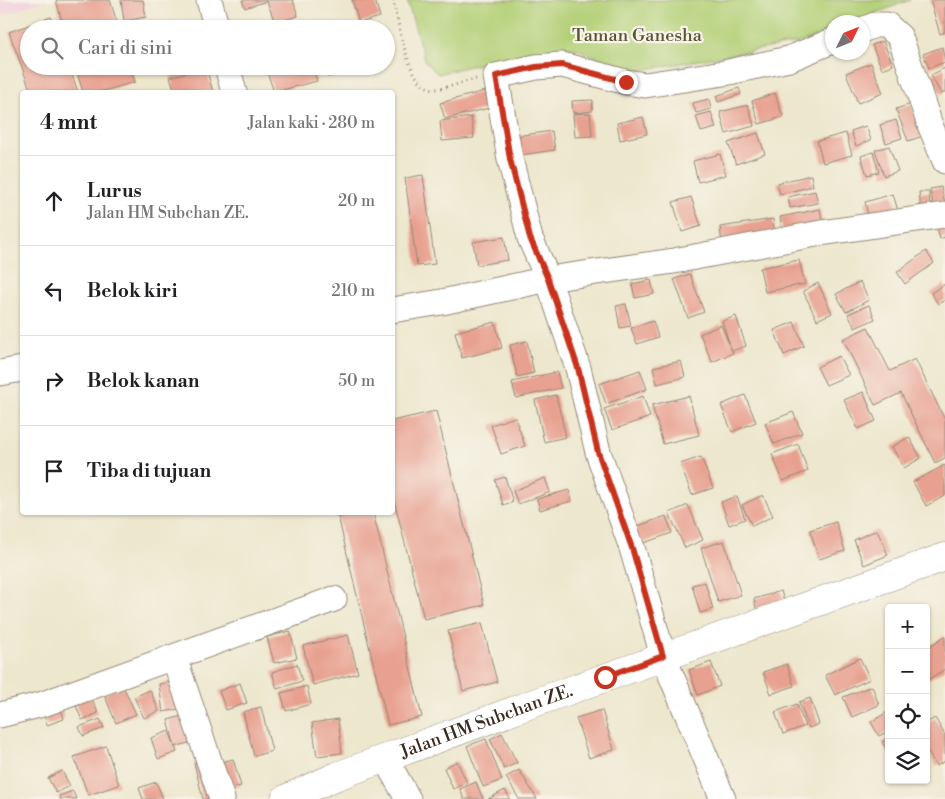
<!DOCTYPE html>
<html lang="id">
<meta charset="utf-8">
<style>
:root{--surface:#fff;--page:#f6f6f6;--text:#202124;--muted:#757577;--line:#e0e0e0}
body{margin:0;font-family:"Libre Bodoni",serif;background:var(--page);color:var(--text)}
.controls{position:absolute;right:15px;bottom:15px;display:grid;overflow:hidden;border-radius:5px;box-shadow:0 1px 4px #0004}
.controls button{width:45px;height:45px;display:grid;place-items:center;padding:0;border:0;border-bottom:1px solid var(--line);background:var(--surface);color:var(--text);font:25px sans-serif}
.compass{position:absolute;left:825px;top:15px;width:45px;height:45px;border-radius:50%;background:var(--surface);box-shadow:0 1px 4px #0004;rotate:47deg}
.stop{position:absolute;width:15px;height:15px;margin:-11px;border:4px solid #c8321e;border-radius:50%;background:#fff}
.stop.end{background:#c8321e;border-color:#fff;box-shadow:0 1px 5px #0008}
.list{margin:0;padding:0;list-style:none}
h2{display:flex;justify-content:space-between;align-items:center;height:65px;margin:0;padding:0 20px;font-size:21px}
h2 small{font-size:16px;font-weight:400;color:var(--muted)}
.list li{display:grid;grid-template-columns:32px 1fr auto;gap:15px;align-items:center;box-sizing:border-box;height:90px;padding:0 20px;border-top:1px solid var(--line)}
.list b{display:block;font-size:19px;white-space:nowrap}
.list p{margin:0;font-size:16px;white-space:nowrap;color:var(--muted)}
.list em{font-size:16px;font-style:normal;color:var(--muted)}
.icon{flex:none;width:28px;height:28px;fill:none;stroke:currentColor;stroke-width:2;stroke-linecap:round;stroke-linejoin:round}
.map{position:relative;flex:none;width:945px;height:799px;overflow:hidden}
.search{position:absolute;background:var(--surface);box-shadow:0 1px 4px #0004;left:20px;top:20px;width:375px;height:55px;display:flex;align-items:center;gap:12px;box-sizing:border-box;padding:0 18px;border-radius:28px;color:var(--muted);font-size:19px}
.panel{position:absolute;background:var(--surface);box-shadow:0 1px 4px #0004;left:20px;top:90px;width:375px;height:425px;border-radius:5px}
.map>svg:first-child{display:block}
</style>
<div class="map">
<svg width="945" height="799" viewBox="0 0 945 799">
<rect width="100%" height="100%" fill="#f7f3e8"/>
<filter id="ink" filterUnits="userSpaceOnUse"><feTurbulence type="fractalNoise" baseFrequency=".02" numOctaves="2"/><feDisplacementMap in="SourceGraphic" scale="10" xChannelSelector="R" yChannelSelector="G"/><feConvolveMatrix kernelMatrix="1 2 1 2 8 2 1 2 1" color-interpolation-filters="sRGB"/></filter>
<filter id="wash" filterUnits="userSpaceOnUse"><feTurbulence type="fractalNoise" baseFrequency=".0096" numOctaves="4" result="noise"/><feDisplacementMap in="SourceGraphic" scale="20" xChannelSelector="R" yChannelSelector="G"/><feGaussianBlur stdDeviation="1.12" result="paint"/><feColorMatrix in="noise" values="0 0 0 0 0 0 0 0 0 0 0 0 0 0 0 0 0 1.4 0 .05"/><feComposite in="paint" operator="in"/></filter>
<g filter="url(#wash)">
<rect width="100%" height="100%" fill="#ede7cd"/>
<path fill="#f4cfdd" d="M 0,0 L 46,0 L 0,16 Z"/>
<path fill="#b3d077" stroke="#777d4a" d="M 407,0 L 910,0 L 853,22 L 832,22 L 832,30 L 802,42 L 631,72 L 575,48 L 474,65 L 438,74 L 425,62 Z"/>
<g id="blocks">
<path fill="#e8a090" d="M 56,0 L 110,0 L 119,29 L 64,29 Z
M 121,0 L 143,0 L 146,17 L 124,21 Z
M 242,0 L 293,0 L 298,16 L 275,23 L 267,1 L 245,8 Z
M 352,0 L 375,0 L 380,17 L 359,23 Z
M 930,0 L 945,0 L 945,32 L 940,34 Z
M 51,17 L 55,29 L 29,29 L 29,66 L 69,66 L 78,92 L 31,92 L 9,32 Z
M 883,41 L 893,65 L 882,69 L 872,45 Z
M 942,47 L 945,62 L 929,68 L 923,54 Z
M 871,63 L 883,93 L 858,103 L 846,73 Z
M 75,66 L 130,66 L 135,82 L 100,92 L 83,92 Z
M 170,66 L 186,66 L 186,67 L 171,71 Z
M 265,66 L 312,66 L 317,81 L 274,92 Z
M 324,66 L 359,66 L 359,67 L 328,77 Z
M 206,67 L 213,92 L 175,92 L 170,77 Z
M 945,68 L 945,92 L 941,94 L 931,75 Z
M 739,88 L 741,94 L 718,102 L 716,96 Z
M 485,91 L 489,108 L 445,119 L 440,103 Z
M 775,93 L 783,117 L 759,124 L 752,101 Z
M 709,99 L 711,109 L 696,113 L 693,103 Z
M 593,100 L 592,111 L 573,113 L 572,101 Z
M 911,104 L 923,136 L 908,141 L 896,109 Z
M 748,105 L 754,126 L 726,134 L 720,112 Z
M 711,112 L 716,128 L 701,132 L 696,116 Z
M 590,113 L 592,136 L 575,137 L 573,114 Z
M 471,117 L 474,138 L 442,141 L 440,121 Z
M 643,117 L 647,134 L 620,140 L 617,123 Z
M 896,120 L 902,138 L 886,143 L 880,125 Z
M 866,126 L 871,140 L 856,146 L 851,131 Z
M 552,131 L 555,150 L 513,156 L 509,137 Z
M 758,133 L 765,154 L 736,164 L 728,143 Z
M 846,133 L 852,155 L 823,163 L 817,141 Z
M 889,146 L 898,171 L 884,176 L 875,150 Z
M 873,152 L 879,172 L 867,175 L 861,156 Z
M 720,154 L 726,175 L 698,182 L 693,161 Z
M 423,175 L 435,264 L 417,266 L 405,178 Z
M 811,175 L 813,186 L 780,194 L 777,183 Z
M 941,187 L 945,204 L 934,210 L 930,189 Z
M 815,191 L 818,203 L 790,208 L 788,197 Z
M 919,192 L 929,192 L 930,210 L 921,211 Z
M 893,194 L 898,211 L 869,219 L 865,202 Z
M 691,197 L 701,226 L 682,232 L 673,202 Z
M 820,209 L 823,225 L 783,233 L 780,217 Z
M 773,219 L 775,236 L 722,244 L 720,227 Z
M 945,221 L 945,237 L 940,239 L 936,223 Z
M 504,237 L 508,260 L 477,265 L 473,242 Z
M 926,251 L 934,263 L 905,284 L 897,272 Z
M 799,260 L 805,284 L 765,292 L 760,268 Z
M 690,274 L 704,312 L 688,318 L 674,279 Z
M 651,280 L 654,294 L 635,298 L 632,284 Z
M 860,282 L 869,300 L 846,312 L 836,294 Z
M 818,283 L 832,313 L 817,320 L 803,291 Z
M 945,284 L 945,300 L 938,304 L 931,293 Z
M 626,304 L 631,326 L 620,328 L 616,306 Z
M 869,305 L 875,319 L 855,328 L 848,314 Z
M 736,316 L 746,346 L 732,351 L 722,321 Z
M 653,321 L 658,337 L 637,344 L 631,328 Z
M 495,322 L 502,348 L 462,358 L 455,332 Z
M 794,322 L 804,346 L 784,355 L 774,330 Z
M 721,325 L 733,353 L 712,362 L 700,334 Z
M 868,327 L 890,371 L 915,359 L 945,420 L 945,458 L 935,463 L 901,393 L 875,405 L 843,339 Z
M 527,341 L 534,373 L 517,377 L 510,345 Z
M 839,356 L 849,375 L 826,385 L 817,367 Z
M 681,361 L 685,377 L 657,384 L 653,367 Z
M 640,370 L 647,389 L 606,404 L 599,384 Z
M 557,372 L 561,388 L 516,398 L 512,382 Z
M 863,392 L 876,421 L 858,429 L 844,400 Z
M 556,395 L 566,437 L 544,442 L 535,400 Z
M 745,395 L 756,422 L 732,432 L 721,405 Z
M 643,396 L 650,417 L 612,430 L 604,409 Z
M 689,396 L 699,435 L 663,444 L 652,405 Z
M 436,411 L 484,605 L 424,619 L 392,492 L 392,421 Z
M 793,412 L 802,433 L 774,444 L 765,423 Z
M 515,417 L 525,446 L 501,454 L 491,425 Z
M 909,437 L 921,458 L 904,468 L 892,447 Z
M 798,444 L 808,471 L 783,481 L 772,454 Z
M 701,457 L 713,488 L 692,495 L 680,464 Z
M 945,465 L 945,496 L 926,506 L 913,482 Z
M 505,477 L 513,502 L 503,505 L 495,480 Z
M 545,478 L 550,492 L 518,504 L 513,491 Z
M 569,490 L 572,501 L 540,510 L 537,499 Z
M 763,495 L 773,516 L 752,526 L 742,505 Z
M 737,496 L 745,519 L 729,525 L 721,502 Z
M 688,505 L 703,540 L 685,548 L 669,513 Z
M 337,512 L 373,512 L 422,717 L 388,725 Z
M 666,516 L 672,533 L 638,545 L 632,528 Z
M 836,522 L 845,551 L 819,559 L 810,530 Z
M 877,530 L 888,555 L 864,565 L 854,540 Z
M 724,541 L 741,595 L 718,602 L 701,548 Z
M 705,582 L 713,609 L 700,613 L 692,585 Z
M 781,591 L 785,604 L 757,612 L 754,599 Z
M 482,623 L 497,682 L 463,691 L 448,631 Z
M 290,631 L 297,658 L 274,663 L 267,637 Z
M 348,635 L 358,673 L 313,685 L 303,646 Z
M 945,636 L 945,669 L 926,681 L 926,648 Z
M 860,658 L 870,679 L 835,695 L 825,675 Z
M 711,662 L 720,686 L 698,695 L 689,670 Z
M 297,664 L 302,681 L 277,689 L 272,672 Z
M 787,664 L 794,686 L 771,694 L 763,672 Z
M 179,680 L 184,708 L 163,712 L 159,684 Z
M 240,683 L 247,703 L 226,710 L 219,691 Z
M 123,686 L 136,714 L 116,723 L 104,694 Z
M 307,686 L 311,704 L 286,711 L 281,693 Z
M 872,686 L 879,705 L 852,717 L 843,697 Z
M 150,690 L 159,711 L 144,718 L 134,697 Z
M 90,694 L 98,713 L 82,720 L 74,701 Z
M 810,698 L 819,724 L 809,728 L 799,702 Z
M 59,703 L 64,719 L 47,725 L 42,708 Z
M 797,704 L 805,726 L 783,734 L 775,712 Z
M 261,707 L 272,751 L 254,756 L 243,712 Z
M 602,710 L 614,750 L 589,758 L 576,718 Z
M 889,711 L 889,731 L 879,736 L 871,722 Z
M 189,714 L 195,741 L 175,747 L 168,720 Z
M 935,718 L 945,735 L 945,761 L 936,766 L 926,748 L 926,723 Z
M 100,719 L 104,728 L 83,736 L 79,727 Z
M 338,719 L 342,753 L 317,756 L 312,723 Z
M 169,731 L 177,752 L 158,759 L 151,738 Z
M 502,733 L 517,763 L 504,769 L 490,739 Z
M 889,738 L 889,754 L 882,742 Z
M 486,739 L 502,780 L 483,787 L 467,746 Z
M 106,746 L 119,785 L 88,795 L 74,757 Z
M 233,759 L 241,786 L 225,789 L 218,763 Z
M 204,760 L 214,799 L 203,799 L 194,763 Z
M 457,761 L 467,783 L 453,789 L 444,768 Z
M 519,770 L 537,799 L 519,799 L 506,777 Z
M 62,771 L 70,786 L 56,793 L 48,778 Z
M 156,782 L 163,799 L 143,799 L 139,788 Z
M 476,782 L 483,799 L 464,799 L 460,789 Z
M 505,790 L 510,799 L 488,799 Z
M 73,791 L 76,799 L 60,799 L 59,796 Z"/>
</g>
</g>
<g filter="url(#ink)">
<use href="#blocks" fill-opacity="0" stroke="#948876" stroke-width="1"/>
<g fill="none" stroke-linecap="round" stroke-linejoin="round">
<defs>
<path id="minor" d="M 209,0 L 217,29
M 862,30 L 875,25 L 887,25 L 900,37 L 930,125 L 945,161
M 227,66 L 234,92
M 392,310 L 442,302 L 548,279 L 674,261 L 821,233 L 945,215
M 0,373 L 22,369
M 174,657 L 222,799
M 0,715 L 43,704 L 334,599
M 386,760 L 408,799
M 723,799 L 663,656 L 632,548 L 598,452 L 578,368 L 548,279 L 530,238 L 510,159 L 496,76 L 536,67 L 562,65 L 626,82 L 645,85 L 724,73 L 789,59 L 832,41"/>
<g id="major">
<path id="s1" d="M 285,799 L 337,776 L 534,703 L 945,557"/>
</g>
</defs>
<use href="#minor" stroke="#948876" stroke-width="27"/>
<use href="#major" stroke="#948876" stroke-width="29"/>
<path stroke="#948876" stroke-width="3" stroke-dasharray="1 4" stroke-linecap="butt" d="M 393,0 C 399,22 407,89 435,89 C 448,88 463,82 476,79"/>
<use href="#minor" stroke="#fff" stroke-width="25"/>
<use href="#major" stroke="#fff" stroke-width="28"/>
</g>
</g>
<g fill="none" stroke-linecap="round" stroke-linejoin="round" filter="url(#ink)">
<path stroke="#c8321e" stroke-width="6" d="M 605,677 L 663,656 L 632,548 L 598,452 L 578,368 L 548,279 L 530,238 L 510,159 L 496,76 L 536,67 L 562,65 L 626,82"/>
</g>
<g text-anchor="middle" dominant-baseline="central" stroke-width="4.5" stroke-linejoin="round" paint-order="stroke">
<g font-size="18" fill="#595434" stroke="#f7f3e8">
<text x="637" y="35">Taman Ganesha</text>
</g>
<g font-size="18" fill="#3b2a1e" stroke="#f7f3e8">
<text stroke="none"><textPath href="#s1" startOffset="216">Jalan HM Subchan ZE.</textPath></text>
</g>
</g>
</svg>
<div class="controls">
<button>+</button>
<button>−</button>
<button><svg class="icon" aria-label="locate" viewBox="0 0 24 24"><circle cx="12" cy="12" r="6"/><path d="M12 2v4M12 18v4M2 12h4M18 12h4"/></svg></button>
<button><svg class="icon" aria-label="layers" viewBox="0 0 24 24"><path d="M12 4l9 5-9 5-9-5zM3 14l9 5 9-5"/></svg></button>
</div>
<svg class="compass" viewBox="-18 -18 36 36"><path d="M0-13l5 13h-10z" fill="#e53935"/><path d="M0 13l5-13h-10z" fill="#757577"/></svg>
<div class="stop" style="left:605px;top:677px"></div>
<div class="stop end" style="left:626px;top:82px"></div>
<div class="search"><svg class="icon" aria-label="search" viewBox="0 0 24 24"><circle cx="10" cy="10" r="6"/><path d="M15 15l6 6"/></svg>Cari di sini</div>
<section class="panel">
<h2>4 mnt<small>Jalan kaki · 280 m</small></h2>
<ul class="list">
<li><svg class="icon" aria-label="ahead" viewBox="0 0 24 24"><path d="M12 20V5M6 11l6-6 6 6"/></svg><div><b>Lurus</b><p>Jalan HM Subchan ZE.</p></div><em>20 m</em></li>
<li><svg class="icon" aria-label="left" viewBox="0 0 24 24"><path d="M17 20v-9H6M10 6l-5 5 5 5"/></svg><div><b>Belok kiri</b></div><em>210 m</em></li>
<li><svg class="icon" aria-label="right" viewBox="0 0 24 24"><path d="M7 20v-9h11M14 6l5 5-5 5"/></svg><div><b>Belok kanan</b></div><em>50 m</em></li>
<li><svg class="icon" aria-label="arrive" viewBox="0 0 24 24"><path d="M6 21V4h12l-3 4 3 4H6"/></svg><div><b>Tiba di tujuan</b></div></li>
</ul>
</section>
</div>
